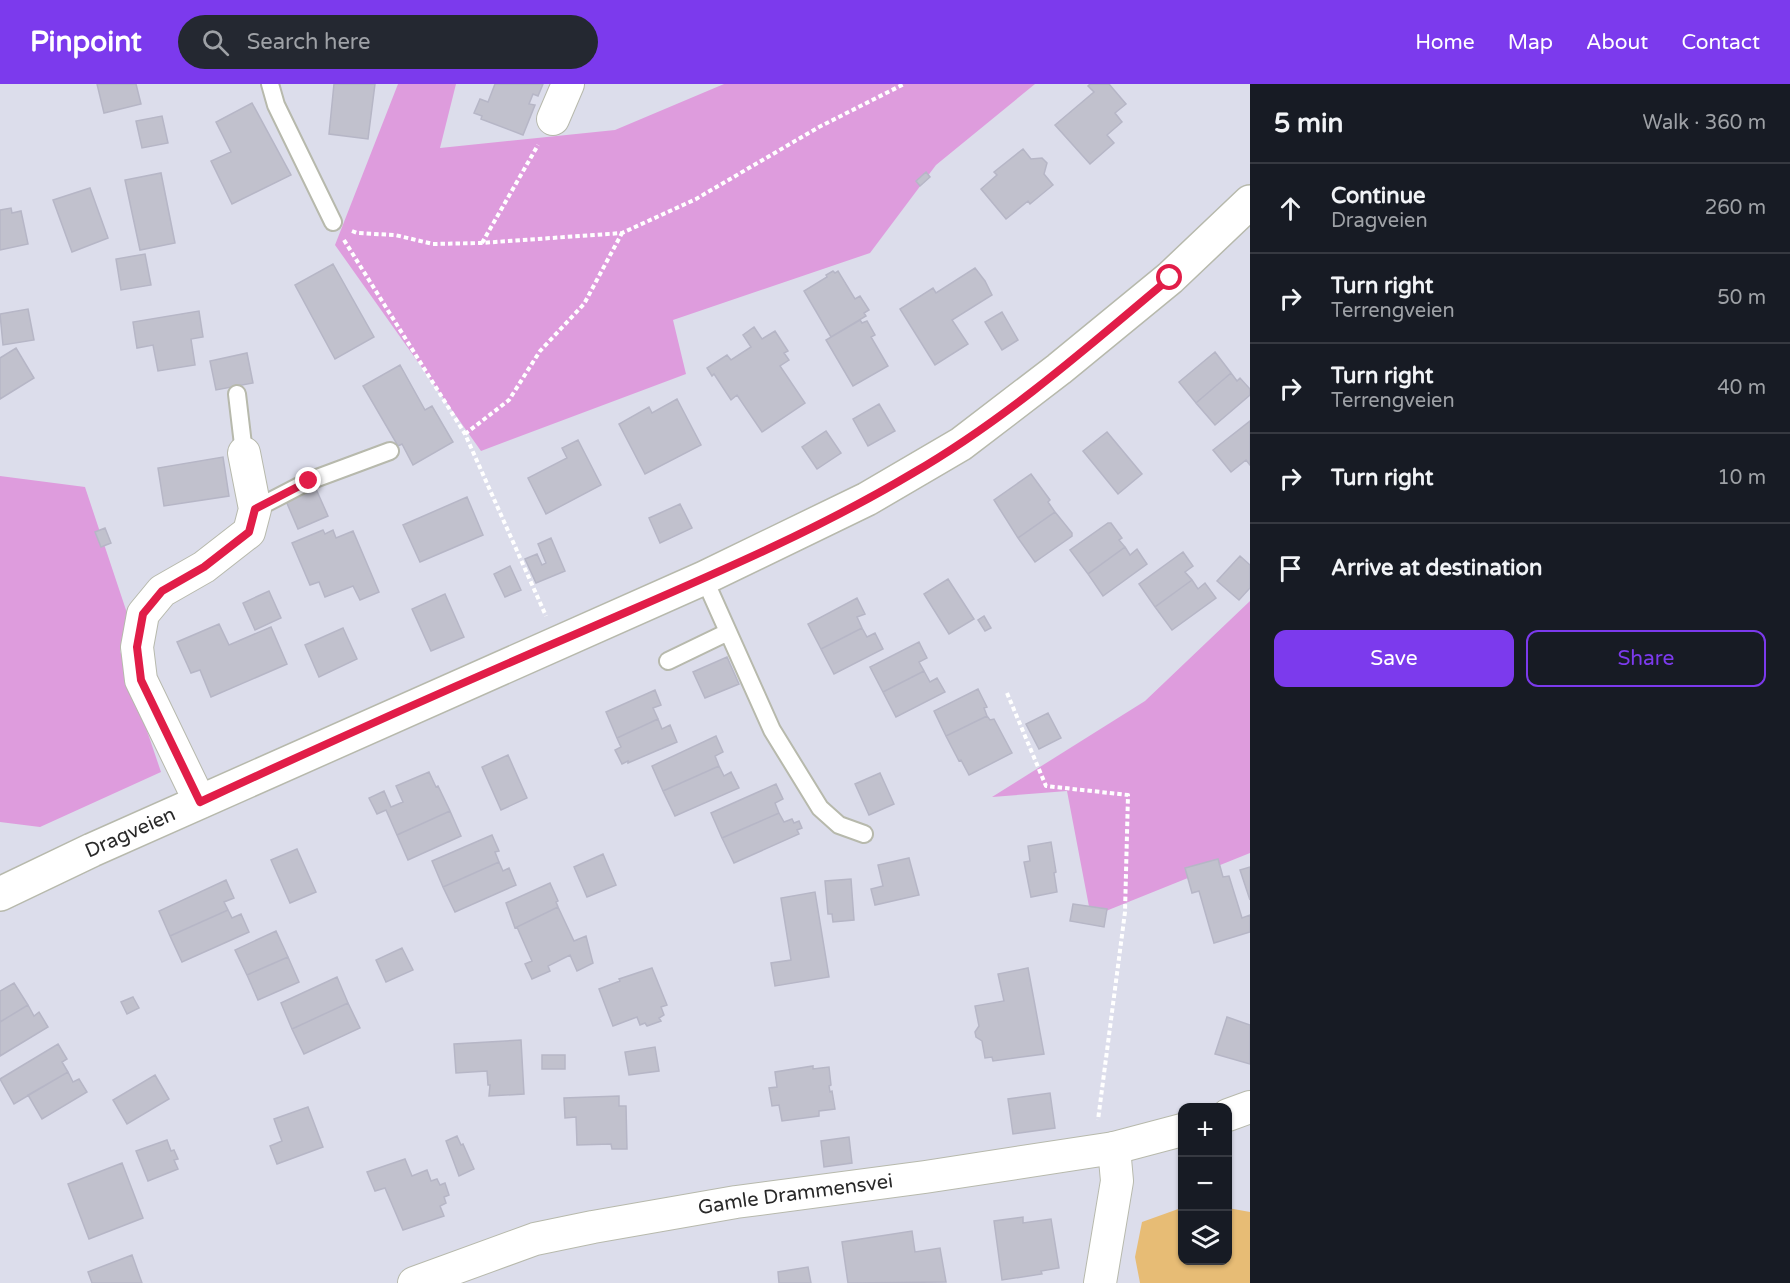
<!DOCTYPE html>
<meta charset="utf-8">
<style>
:root{--surface:#171b24;--page:#242831;--text:#f1f3f6;--muted:#9ea1a6;--line:#363941;--accent:#7c3aed}
body{margin:0;font-family:"Varela Round",sans-serif;background:var(--page);color:var(--text)}
.controls{position:absolute;right:18px;bottom:18px;display:grid;overflow:hidden;border-radius:12px;box-shadow:0 2px 4px #0004}
.controls button{width:54px;height:54px;display:grid;place-items:center;padding:0;border:0;border-bottom:2px solid var(--line);background:var(--surface);color:var(--text);font:30px sans-serif}
.stop{position:absolute;width:18px;height:18px;margin:-14px;border:4px solid #e11d48;border-radius:50%;background:#fff}
.stop.end{background:#e11d48;border-color:#fff;box-shadow:0 2px 6px #0008}
.list{margin:0;padding:0;list-style:none}
h2{display:flex;justify-content:space-between;align-items:center;height:78px;margin:0;padding:0 24px;font-size:26px}
h2 small{font-size:20px;font-weight:400;color:var(--muted)}
.list li{display:grid;grid-template-columns:39px 1fr auto;gap:18px;align-items:center;box-sizing:border-box;height:90px;padding:0 24px;border-top:2px solid var(--line)}
.list b{display:block;font-size:22px;white-space:nowrap}
.list p{margin:0;font-size:20px;white-space:nowrap;color:var(--muted)}
.list em{font-size:20px;font-style:normal;color:var(--muted)}
.actions{display:flex;gap:12px;padding:18px 24px}
.actions a{flex:1;padding:14px 0;border:2px solid var(--accent);border-radius:12px;text-align:center;font-size:21px;color:var(--accent)}
.actions .main{background:var(--accent);color:#fff}
.icon{flex:none;width:33px;height:33px;fill:none;stroke:currentColor;stroke-width:2;stroke-linecap:round;stroke-linejoin:round}
.map{position:relative;flex:none;width:1250px;height:1199px;overflow:hidden}
header{display:flex;align-items:center;gap:36px;box-sizing:border-box;height:84px;padding:0 30px;background:var(--accent);color:#fff}
header strong{font-size:28px}
nav{display:flex;gap:33px;margin-inline-start:auto;font-size:21px}
.search{width:420px;height:54px;background:var(--page);display:flex;align-items:center;gap:15px;box-sizing:border-box;padding:0 21px;border-radius:33px;color:var(--muted);font-size:22px}
main{display:flex}
aside{flex:1;background:var(--surface)}
.map>svg:first-child{display:block}
</style>
<header>
<strong>Pinpoint</strong>
<div class="search"><svg class="icon" aria-label="search" viewBox="0 0 24 24"><circle cx="10" cy="10" r="6"/><path d="M15 15l6 6"/></svg>Search here</div>
<nav><a>Home</a><a>Map</a><a>About</a><a>Contact</a></nav>
</header>
<main>
<div class="map">
<svg width="1250" height="1199" viewBox="0 0 1250 1199">
<rect width="100%" height="100%" fill="#dcddeb"/>
<path fill="#de9cdd" d="M 398,0 L 456,0 L 440,64 L 615,46 L 724,0 L 1035,0 L 936,81 L 870,169 L 673,236 L 686,290 L 481,367 L 335,161 Z
M 0,392 L 85,403 L 128,532 L 120,567 L 161,688 L 40,743 L 0,738 Z
M 1250,517 L 1250,769 L 1091,833 L 1067,707 L 992,713 L 1145,617 Z"/>
<path fill="#e7bc75" d="M 1182,1122 L 1182,1176 L 1228,1176 L 1228,1124 L 1250,1128 L 1250,1199 L 1140,1199 L 1135,1173 L 1142,1138 L 1181,1124 Z"/>
<path fill="#c1c1cd" stroke="#b6b6c6" stroke-width="1.5" d="M 97,0 L 136,0 L 141,20 L 104,29 Z
M 334,0 L 375,0 L 368,55 L 329,50 Z
M 495,0 L 543,0 L 538,12 L 533,10 L 529,20 L 535,21 L 523,51 L 481,35 L 482,32 L 474,29 L 480,15 L 488,18 Z
M 1090,0 L 1109,0 L 1126,20 L 1115,29 L 1122,38 L 1107,51 L 1114,59 L 1090,80 L 1055,41 L 1094,8 L 1088,2 Z
M 252,19 L 291,91 L 232,120 L 211,77 L 231,68 L 216,38 Z
M 162,32 L 168,59 L 142,64 L 136,37 Z
M 1023,65 L 1031,75 L 1042,74 L 1047,79 L 1044,90 L 1053,101 L 1030,120 L 1028,117 L 1006,135 L 981,105 L 997,91 L 994,88 Z
M 926,88 L 930,93 L 920,102 L 916,97 Z
M 161,89 L 175,159 L 140,166 L 125,96 Z
M 90,104 L 108,154 L 72,168 L 53,116 Z
M 11,124 L 12,129 L 21,127 L 28,160 L 0,166 L 0,126 Z
M 145,170 L 151,201 L 121,206 L 116,175 Z
M 333,180 L 374,253 L 335,275 L 295,201 Z
M 975,184 L 985,197 L 992,211 L 952,236 L 968,260 L 935,281 L 900,225 L 933,204 L 936,209 Z
M 833,187 L 835,189 L 838,187 L 855,215 L 860,212 L 869,226 L 864,229 L 866,232 L 831,253 L 804,207 L 827,193 L 826,191 Z
M 28,225 L 34,256 L 3,261 L 0,230 Z
M 199,227 L 203,253 L 191,255 L 195,281 L 158,287 L 153,261 L 137,264 L 133,238 Z
M 1002,228 L 1018,256 L 1002,266 L 985,238 Z
M 860,236 L 862,239 L 867,237 L 875,251 L 871,253 L 888,282 L 853,302 L 826,256 Z
M 754,243 L 762,255 L 775,247 L 788,267 L 784,269 L 789,276 L 780,282 L 805,319 L 762,348 L 737,311 L 731,316 L 714,290 L 712,292 L 707,284 L 727,271 L 731,276 L 751,263 L 743,251 Z
M 16,264 L 34,294 L 0,315 L 0,274 Z
M 1215,268 L 1231,289 L 1196,319 L 1179,298 Z
M 247,269 L 253,299 L 216,306 L 210,277 Z
M 400,281 L 425,326 L 432,322 L 453,358 L 413,381 L 402,360 L 398,362 L 363,302 Z
M 1231,289 L 1237,297 L 1240,294 L 1250,305 L 1250,311 L 1215,341 L 1196,319 Z
M 677,315 L 701,361 L 645,390 L 619,340 L 649,323 L 652,329 Z
M 879,320 L 895,347 L 868,362 L 853,335 Z
M 1250,337 L 1250,381 L 1246,376 L 1231,388 L 1213,366 Z
M 826,347 L 841,369 L 817,385 L 802,363 Z
M 1107,348 L 1142,390 L 1118,410 L 1083,367 Z
M 578,356 L 601,401 L 546,430 L 528,394 L 567,374 L 562,364 Z
M 223,373 L 229,412 L 164,422 L 158,384 Z
M 1031,390 L 1050,416 L 1048,418 L 1055,428 L 1018,454 L 994,416 Z
M 316,405 L 328,432 L 298,445 L 286,417 Z
M 467,413 L 483,451 L 420,478 L 403,441 Z
M 680,420 L 692,444 L 660,459 L 649,434 Z
M 1055,428 L 1072,449 L 1072,452 L 1035,478 L 1018,454 Z
M 1108,439 L 1111,439 L 1122,454 L 1119,456 L 1125,463 L 1088,490 L 1070,466 Z
M 105,444 L 111,459 L 101,463 L 95,448 Z
M 323,446 L 325,450 L 333,446 L 336,454 L 353,447 L 379,508 L 360,516 L 353,502 L 325,513 L 319,498 L 310,501 L 292,459 Z
M 551,454 L 565,487 L 536,499 L 525,475 L 537,470 L 542,481 L 546,479 L 538,460 Z
M 1125,463 L 1130,471 L 1137,465 L 1147,480 L 1103,512 L 1088,490 Z
M 1183,468 L 1193,482 L 1185,488 L 1192,496 L 1155,523 L 1139,500 Z
M 1240,472 L 1250,481 L 1250,504 L 1239,516 L 1217,497 Z
M 510,482 L 521,506 L 505,513 L 494,490 Z
M 948,495 L 974,535 L 949,550 L 924,510 Z
M 1192,496 L 1198,505 L 1205,499 L 1216,514 L 1172,546 L 1155,523 Z
M 269,507 L 281,534 L 255,546 L 243,519 Z
M 445,510 L 464,553 L 431,567 L 412,525 Z
M 857,514 L 865,530 L 857,533 L 862,544 L 821,565 L 808,540 Z
M 984,532 L 991,544 L 985,547 L 978,536 Z
M 219,540 L 229,561 L 271,543 L 287,580 L 211,613 L 200,586 L 191,589 L 177,558 Z
M 343,544 L 357,575 L 319,593 L 305,561 Z
M 862,544 L 867,553 L 875,549 L 883,565 L 834,590 L 821,565 Z
M 919,558 L 927,574 L 919,578 L 924,587 L 883,608 L 870,583 Z
M 727,573 L 739,600 L 705,614 L 693,588 Z
M 924,587 L 930,598 L 937,594 L 945,608 L 896,633 L 883,608 Z
M 978,605 L 987,623 L 984,624 L 987,632 L 946,652 L 934,627 Z
M 655,606 L 661,621 L 653,624 L 658,635 L 617,654 L 606,628 Z
M 1048,629 L 1061,654 L 1039,665 L 1026,640 Z
M 987,632 L 990,636 L 994,635 L 1012,669 L 969,691 L 961,676 L 959,677 L 946,652 Z
M 658,635 L 662,645 L 670,641 L 677,658 L 628,679 L 628,677 L 622,680 L 615,666 L 621,663 L 617,654 Z
M 716,652 L 723,668 L 715,672 L 719,682 L 663,707 L 652,682 Z
M 508,671 L 527,714 L 501,726 L 482,683 Z
M 719,682 L 724,692 L 731,688 L 739,704 L 675,732 L 663,707 Z
M 429,688 L 436,703 L 438,702 L 450,727 L 397,751 L 386,726 L 377,730 L 369,714 L 384,707 L 391,723 L 403,718 L 396,702 Z
M 880,689 L 894,720 L 869,731 L 855,700 Z
M 776,700 L 783,715 L 775,719 L 779,729 L 722,754 L 711,729 Z
M 450,727 L 461,752 L 408,776 L 397,751 Z
M 779,729 L 784,738 L 792,735 L 794,739 L 799,737 L 802,744 L 797,746 L 799,750 L 734,779 L 722,754 Z
M 492,751 L 499,767 L 495,768 L 499,778 L 443,803 L 432,777 Z
M 1051,758 L 1056,788 L 1054,789 L 1057,808 L 1031,813 L 1024,778 L 1030,777 L 1028,762 Z
M 297,765 L 316,808 L 290,819 L 271,776 Z
M 603,770 L 616,801 L 587,813 L 574,783 Z
M 909,774 L 919,811 L 875,821 L 871,805 L 883,802 L 878,781 Z
M 1218,775 L 1223,793 L 1229,792 L 1242,834 L 1250,831 L 1250,848 L 1214,859 L 1199,807 L 1192,809 L 1185,784 Z
M 499,778 L 503,787 L 509,784 L 516,801 L 455,828 L 443,803 Z
M 1250,783 L 1250,816 L 1240,786 Z
M 851,795 L 854,836 L 833,838 L 832,830 L 828,830 L 825,797 Z
M 226,796 L 234,814 L 224,818 L 228,826 L 170,852 L 159,827 Z
M 550,799 L 558,817 L 556,818 L 558,823 L 515,844 L 506,819 Z
M 815,808 L 829,893 L 775,902 L 771,879 L 791,876 L 781,814 Z
M 1073,820 L 1107,825 L 1104,843 L 1070,837 Z
M 558,823 L 574,857 L 586,852 L 593,879 L 577,887 L 570,871 L 548,882 L 550,887 L 532,895 L 525,880 L 532,877 L 517,843 Z
M 228,826 L 232,834 L 241,830 L 249,848 L 182,878 L 170,852 Z
M 276,847 L 288,873 L 247,891 L 235,866 Z
M 402,864 L 413,886 L 386,898 L 376,876 Z
M 288,873 L 299,898 L 258,916 L 247,891 Z
M 652,884 L 667,921 L 661,923 L 664,931 L 659,934 L 661,937 L 647,942 L 645,939 L 640,941 L 637,933 L 613,942 L 599,905 L 620,897 L 619,895 Z
M 1028,884 L 1044,970 L 993,977 L 992,973 L 985,974 L 982,957 L 976,953 L 975,948 L 979,942 L 975,922 L 1004,917 L 998,890 Z
M 337,893 L 348,919 L 292,945 L 281,919 Z
M 14,899 L 28,921 L 0,938 L 0,907 Z
M 133,913 L 139,924 L 127,930 L 121,918 Z
M 348,919 L 360,944 L 304,970 L 292,945 Z
M 28,921 L 34,932 L 39,928 L 48,943 L 0,972 L 0,938 Z
M 1227,933 L 1250,941 L 1250,980 L 1215,970 Z
M 521,956 L 524,1010 L 489,1012 L 490,1001 L 488,1001 L 487,987 L 456,989 L 454,960 Z
M 58,960 L 67,975 L 62,978 L 68,988 L 14,1020 L 0,995 Z
M 655,963 L 659,987 L 629,991 L 625,968 Z
M 542,971 L 565,971 L 565,985 L 542,985 Z
M 813,982 L 813,985 L 829,983 L 831,1001 L 829,1002 L 830,1008 L 832,1007 L 835,1025 L 819,1027 L 819,1032 L 782,1037 L 779,1021 L 772,1022 L 769,1004 L 777,1003 L 775,988 Z
M 68,988 L 73,998 L 79,995 L 87,1008 L 42,1035 L 28,1011 Z
M 155,991 L 169,1015 L 127,1040 L 113,1016 Z
M 1050,1009 L 1055,1044 L 1013,1050 L 1008,1015 Z
M 619,1012 L 619,1022 L 626,1022 L 627,1065 L 612,1065 L 611,1060 L 577,1061 L 576,1033 L 565,1034 L 564,1014 Z
M 308,1023 L 323,1063 L 277,1080 L 270,1062 L 282,1057 L 274,1035 Z
M 457,1052 L 461,1061 L 463,1060 L 474,1085 L 459,1092 L 446,1057 Z
M 849,1053 L 852,1079 L 824,1083 L 821,1057 Z
M 167,1056 L 171,1067 L 174,1066 L 178,1075 L 174,1076 L 178,1085 L 148,1097 L 136,1067 Z
M 405,1075 L 412,1092 L 427,1086 L 431,1097 L 437,1095 L 440,1101 L 445,1099 L 449,1111 L 444,1113 L 446,1119 L 440,1122 L 444,1132 L 403,1146 L 385,1104 L 375,1107 L 367,1088 Z
M 122,1079 L 143,1134 L 89,1155 L 68,1100 Z
M 1023,1133 L 1023,1139 L 1051,1135 L 1059,1184 L 1041,1187 L 1042,1190 L 1002,1196 L 994,1137 Z
M 912,1147 L 915,1168 L 940,1164 L 946,1198 L 848,1199 L 842,1158 Z
M 132,1171 L 142,1199 L 92,1199 L 88,1188 Z
M 808,1183 L 811,1199 L 779,1199 L 778,1188 Z"/>
<g fill="none" stroke-linecap="round" stroke-linejoin="round">
<defs>
<path id="service" d="M 270,0 L 276,21 L 333,138
M 237,310 L 244,369
M 255,425 L 309,397 L 390,367
M 704,494 L 772,646 L 820,724 L 839,741 L 864,750
M 668,577 L 728,548"/>
<g id="minor">
<path d="M 553,35 L 568,0"/>
<path d="M 200,718 L 141,596 L 137,563 L 143,530 L 162,507 L 204,483 L 249,448 L 255,425 L 244,369"/>
<path d="M 1228,1031 L 1250,1023"/>
<path id="s1" d="M 414,1199 L 535,1155 L 593,1143 L 736,1118 L 925,1093 L 1114,1064 L 1182,1046"/>
<path d="M 1100,1199 L 1117,1097 L 1114,1064"/>
</g>
<g id="secondary">
<path id="s2" d="M 0,810 L 92,766 L 704,494 L 867,415 L 961,360 L 1059,285 L 1170,194 L 1250,118"/>
</g>
</defs>
<use href="#service" stroke="#b7b9ac" stroke-width="20"/>
<use href="#minor" stroke="#b7b9ac" stroke-width="34"/>
<use href="#secondary" stroke="#b7b9ac" stroke-width="36"/>
<path stroke="#fff" stroke-width="4" stroke-dasharray="4.5 3" stroke-linecap="butt" d="M 352,147 L 357,149 L 395,151 L 433,160 L 481,159 L 622,149 L 696,115 L 819,43 L 904,0
M 344,156 L 465,350 L 546,532
M 482,159 L 538,61
M 465,350 L 509,316 L 540,267 L 584,220 L 622,149
M 1007,609 L 1046,702 L 1128,711 L 1125,828 L 1098,1036"/>
<use href="#service" stroke="#fff" stroke-width="16"/>
<use href="#minor" stroke="#fff" stroke-width="32"/>
<use href="#secondary" stroke="#fff" stroke-width="33"/>
</g>
<g fill="none" stroke-linecap="round" stroke-linejoin="round">
<path stroke="#e11d48" stroke-width="8" d="M 309,397 L 255,425 L 249,448 L 204,483 L 162,507 L 143,530 L 137,563 L 141,596 L 200,718 C 325,660 450,604 576,550 C 690,500 806,453 913,389 C 1006,335 1088,263 1170,194"/>
</g>
<g text-anchor="middle" dominant-baseline="central" stroke-width="6" stroke-linejoin="round" paint-order="stroke">
<g font-size="20" fill="#292929" stroke="#fff">
<text stroke="none"><textPath href="#s2" startOffset="144">Dragveien</textPath></text>
<text stroke="none"><textPath href="#s1" startOffset="393">Gamle Drammensvei</textPath></text>
</g>
</g>
</svg>
<div class="controls">
<button>+</button>
<button>−</button>
<button><svg class="icon" aria-label="layers" viewBox="0 0 24 24"><path d="M12 4l9 5-9 5-9-5zM3 14l9 5 9-5"/></svg></button>
</div>
<div class="stop" style="left:1170px;top:194px"></div>
<div class="stop end" style="left:309px;top:397px"></div>
</div>
<aside>
<h2>5 min<small>Walk · 360 m</small></h2>
<ul class="list">
<li><svg class="icon" aria-label="ahead" viewBox="0 0 24 24"><path d="M12 20V5M6 11l6-6 6 6"/></svg><div><b>Continue</b><p>Dragveien</p></div><em>260 m</em></li>
<li><svg class="icon" aria-label="right" viewBox="0 0 24 24"><path d="M7 20v-9h11M14 6l5 5-5 5"/></svg><div><b>Turn right</b><p>Terrengveien</p></div><em>50 m</em></li>
<li><svg class="icon" aria-label="right" viewBox="0 0 24 24"><path d="M7 20v-9h11M14 6l5 5-5 5"/></svg><div><b>Turn right</b><p>Terrengveien</p></div><em>40 m</em></li>
<li><svg class="icon" aria-label="right" viewBox="0 0 24 24"><path d="M7 20v-9h11M14 6l5 5-5 5"/></svg><div><b>Turn right</b></div><em>10 m</em></li>
<li><svg class="icon" aria-label="arrive" viewBox="0 0 24 24"><path d="M6 21V4h12l-3 4 3 4H6"/></svg><div><b>Arrive at destination</b></div></li>
</ul>
<div class="actions"><a class="main">Save</a><a>Share</a></div>
</aside>
</main>
